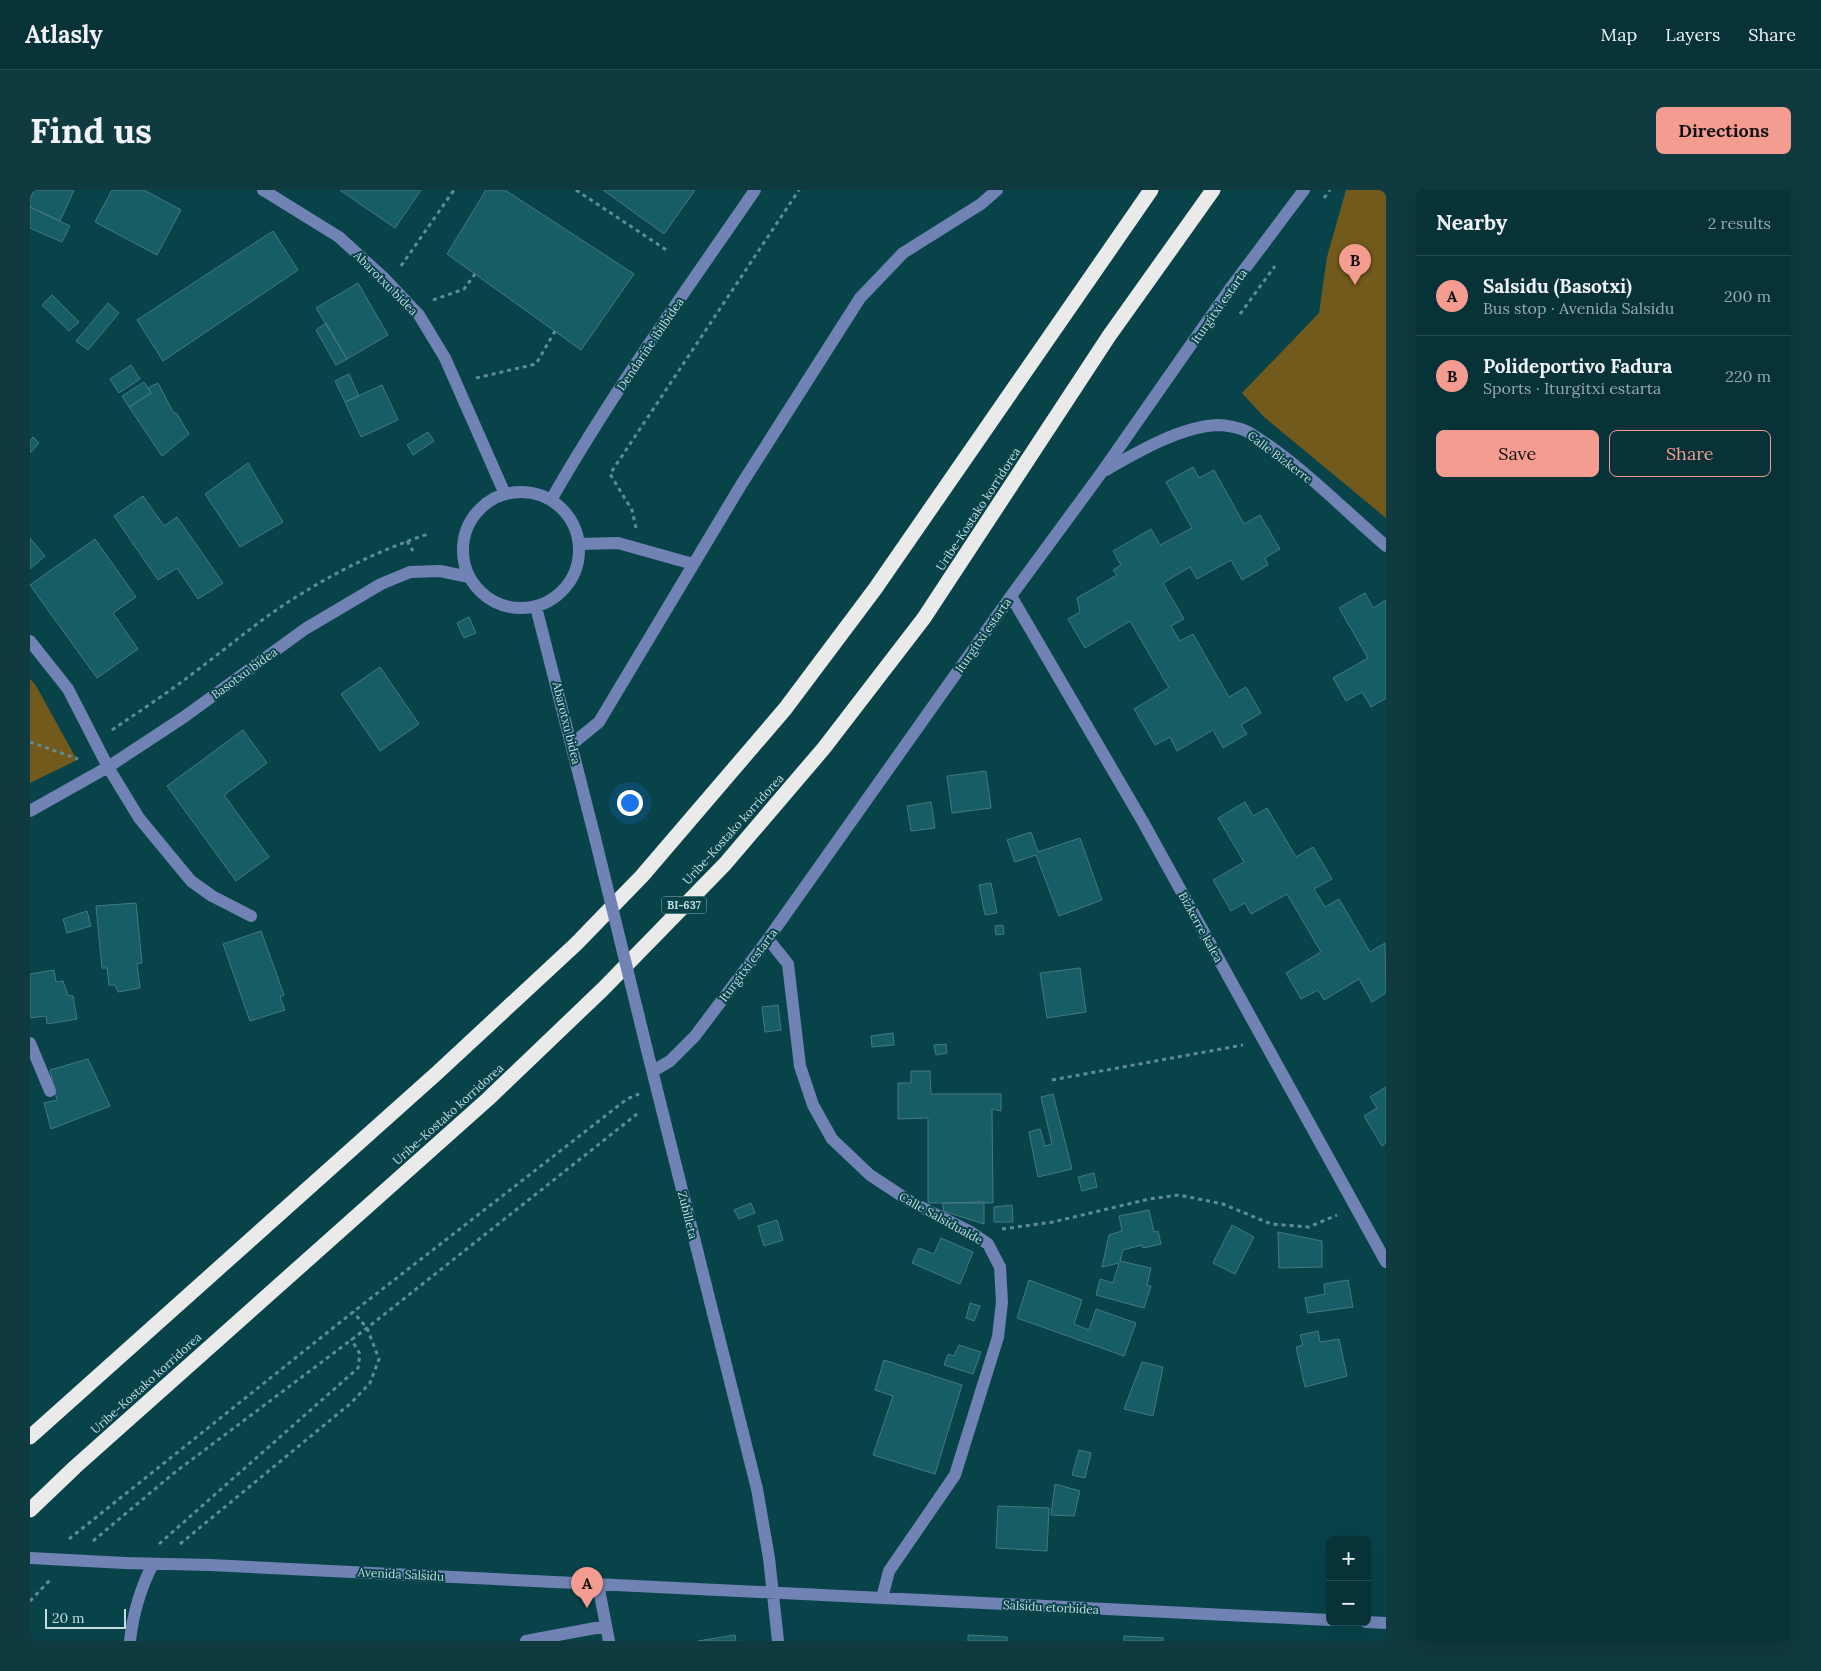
<!DOCTYPE html>
<meta charset="utf-8">
<style>
:root{--surface:#063238;--page:#0f3a40;--text:#f1f3f6;--muted:#98aaae;--line:#274d53;--accent:#f59c91}
body{margin:0;font-family:Lora,serif;background:var(--page);color:var(--text)}
.controls{position:absolute;right:15px;bottom:15px;display:grid;overflow:hidden;border-radius:8px;box-shadow:0 5px 20px #0002}
.controls button{width:45px;height:45px;display:grid;place-items:center;padding:0;border:0;border-bottom:1px solid var(--line);background:var(--surface);color:var(--text);font:25px sans-serif}
.scale{position:absolute;left:15px;bottom:12px;width:81px;box-sizing:border-box;padding-left:5px;border:2px solid #c3dde1;border-top:0;font-size:14px;line-height:18px;white-space:nowrap;color:#c3dde1;-webkit-text-stroke:4px #08434a;paint-order:stroke}
.you{position:absolute;left:599px;top:612px;width:18px;height:18px;margin:-12px;border:4px solid #fff;border-radius:50%;background:#1a73e8;box-shadow:0 0 0 8px #1a73e833}
.badge{display:grid;place-items:center;width:32px;height:32px;border-radius:50%;background:var(--accent);color:#111;font-size:16px;font-weight:700}
.pin{position:absolute;translate:-50% -41px;filter:drop-shadow(0 1px 2px #0008)}
.pin::after{content:'';position:absolute;top:26px;width:18px;height:15px;background:inherit;clip-path:polygon(0 0,100% 0,50% 100%)}
.list{margin:0;padding:0;list-style:none}
h2{display:flex;justify-content:space-between;align-items:center;height:65px;margin:0;padding:0 20px;font-size:21px}
h2 small{font-size:16px;font-weight:400;color:var(--muted)}
.list li{display:grid;grid-template-columns:32px 1fr auto;gap:15px;align-items:center;box-sizing:border-box;height:80px;padding:0 20px;border-top:1px solid var(--line)}
.list b{display:block;font-size:19px;white-space:nowrap}
.list p{margin:0;font-size:16px;white-space:nowrap;color:var(--muted)}
.list em{font-size:16px;font-style:normal;color:var(--muted)}
.actions{display:flex;gap:10px;padding:15px 20px}
.actions a{flex:1;padding:11px 0;border:1px solid var(--accent);border-radius:8px;text-align:center;font-size:18px;color:var(--accent)}
.actions .main{background:var(--accent);color:#111}
.map{position:relative;flex:none;width:1356px;height:1451px;overflow:hidden;border-radius:8px}
header{display:flex;align-items:center;gap:30px;box-sizing:border-box;height:70px;padding:0 25px;background:var(--surface);border-bottom:1px solid var(--line)}
header strong{font-size:24px}
nav{display:flex;gap:28px;margin-inline-start:auto;font-size:18px}
.intro{display:flex;align-items:center;justify-content:space-between;box-sizing:border-box;height:120px;padding:0 30px}
h1{margin:0;font-size:35px}
.button{padding:12px 22px;border-radius:8px;background:var(--accent);color:#111;font-size:18px;font-weight:700}
main{display:flex;gap:30px;padding:0 30px}
aside{flex:1;background:var(--surface);border-radius:8px;box-shadow:0 5px 20px #0002}
.map>svg:first-child{display:block}
</style>
<header>
<strong>Atlasly</strong>
<nav><a>Map</a><a>Layers</a><a>Share</a></nav>
</header>
<div class="intro"><h1>Find us</h1><a class="button">Directions</a></div>
<main>
<div class="map">
<svg width="1356" height="1451" viewBox="0 0 1356 1451">
<rect width="100%" height="100%" fill="#08434a"/>
<path fill="#715a1c" d="M 1316,0 L 1356,0 L 1356,328 L 1234,227 L 1212,203 L 1289,123 L 1297,67 Z
M 0,489 L 5,494 L 47,570 L 0,593 Z"/>
<path fill="#165d66" stroke="#467981" d="M 4,0 L 44,0 L 30,31 L 0,17 L 0,9 Z
M 82,0 L 114,0 L 151,20 L 127,65 L 65,32 Z
M 310,0 L 391,0 L 365,38 Z
M 456,0 L 475,0 L 604,84 L 551,160 L 417,64 Z
M 573,0 L 665,0 L 634,44 Z
M 0,17 L 40,36 L 32,52 L 0,38 Z
M 243,41 L 268,80 L 133,171 L 107,130 Z
M 328,93 L 358,145 L 317,169 L 286,118 Z
M 22,105 L 49,132 L 39,141 L 12,115 Z
M 78,113 L 89,123 L 58,160 L 46,151 Z
M 296,133 L 317,169 L 306,175 L 286,140 Z
M 101,175 L 110,189 L 89,203 L 80,189 Z
M 319,184 L 329,206 L 315,212 L 305,191 Z
M 114,192 L 121,203 L 99,217 L 92,206 Z
M 128,193 L 143,222 L 147,224 L 159,244 L 132,266 L 99,217 L 121,203 L 118,198 Z
M 352,195 L 368,230 L 331,247 L 315,212 Z
M 398,242 L 404,251 L 383,265 L 377,255 Z
M 3,247 L 9,253 L 0,263 L 0,251 Z
M 218,273 L 253,332 L 210,357 L 175,304 Z
M 1163,277 L 1169,288 L 1184,280 L 1214,334 L 1230,325 L 1250,359 L 1235,368 L 1238,375 L 1212,390 L 1201,370 L 1167,389 L 1160,377 L 1133,393 L 1154,429 L 1141,436 L 1150,451 L 1163,444 L 1199,507 L 1216,497 L 1231,523 L 1211,535 L 1217,544 L 1193,558 L 1183,540 L 1147,561 L 1140,547 L 1125,555 L 1104,519 L 1139,498 L 1100,431 L 1055,458 L 1038,429 L 1050,422 L 1047,408 L 1087,385 L 1083,380 L 1091,375 L 1083,361 L 1121,339 L 1130,355 L 1162,338 L 1136,292 Z
M 113,306 L 134,336 L 147,327 L 193,393 L 168,409 L 147,378 L 128,390 L 84,326 Z
M 0,348 L 15,366 L 0,379 Z
M 65,349 L 106,407 L 83,423 L 108,459 L 67,488 L 0,395 Z
M 1335,403 L 1343,418 L 1356,410 L 1356,508 L 1341,517 L 1332,502 L 1316,511 L 1303,488 L 1338,468 L 1309,418 Z
M 439,427 L 446,443 L 434,448 L 427,433 Z
M 350,477 L 389,534 L 350,561 L 311,504 Z
M 213,540 L 237,573 L 194,605 L 239,667 L 206,691 L 137,596 Z
M 956,581 L 961,618 L 922,623 L 917,586 Z
M 901,612 L 905,638 L 881,641 L 877,616 Z
M 1215,612 L 1223,626 L 1237,618 L 1266,667 L 1283,657 L 1302,689 L 1284,699 L 1295,717 L 1309,709 L 1340,762 L 1355,753 L 1356,803 L 1342,812 L 1329,789 L 1294,810 L 1288,800 L 1271,809 L 1256,783 L 1291,762 L 1257,704 L 1221,724 L 1215,713 L 1201,721 L 1183,690 L 1214,672 L 1188,628 Z
M 1001,642 L 1008,662 L 1050,648 L 1072,710 L 1029,726 L 1006,665 L 985,672 L 977,650 Z
M 961,693 L 967,723 L 955,725 L 949,695 Z
M 106,713 L 112,773 L 107,774 L 110,798 L 88,802 L 85,795 L 79,795 L 77,778 L 72,778 L 66,716 Z
M 57,721 L 61,736 L 37,743 L 33,729 Z
M 973,735 L 974,744 L 966,745 L 965,736 Z
M 231,741 L 254,805 L 250,807 L 255,820 L 220,831 L 193,754 Z
M 1050,778 L 1056,822 L 1017,828 L 1010,783 Z
M 24,780 L 26,792 L 33,791 L 38,805 L 43,806 L 47,829 L 17,834 L 16,826 L 0,828 L 0,784 Z
M 748,815 L 751,840 L 735,842 L 732,817 Z
M 863,843 L 864,855 L 842,857 L 841,846 Z
M 916,854 L 917,863 L 906,865 L 904,855 Z
M 58,869 L 80,916 L 21,939 L 14,913 L 27,910 L 20,880 Z
M 881,881 L 900,881 L 901,904 L 971,904 L 971,921 L 962,919 L 963,1013 L 898,1013 L 898,928 L 868,929 L 868,893 L 881,893 Z
M 1356,897 L 1356,953 L 1352,956 L 1334,926 L 1347,918 L 1340,907 Z
M 1023,904 L 1042,979 L 1008,987 L 999,942 L 1010,939 L 1015,956 L 1022,954 L 1011,907 Z
M 1064,983 L 1067,997 L 1052,1001 L 1048,987 Z
M 954,1012 L 954,1034 L 913,1021 L 913,1013 Z
M 721,1013 L 725,1023 L 709,1029 L 704,1020 Z
M 982,1015 L 983,1032 L 964,1032 L 964,1017 Z
M 1119,1020 L 1124,1042 L 1128,1041 L 1131,1054 L 1113,1058 L 1112,1055 L 1093,1060 L 1090,1071 L 1121,1078 L 1117,1095 L 1121,1096 L 1114,1118 L 1066,1105 L 1070,1089 L 1083,1093 L 1089,1073 L 1072,1077 L 1079,1045 L 1092,1041 L 1089,1026 Z
M 747,1030 L 753,1050 L 734,1056 L 728,1036 Z
M 1202,1035 L 1224,1047 L 1205,1084 L 1183,1073 Z
M 1248,1042 L 1292,1051 L 1292,1077 L 1249,1078 Z
M 911,1048 L 943,1062 L 930,1094 L 882,1073 L 889,1058 L 904,1064 Z
M 999,1090 L 1052,1110 L 1044,1134 L 1059,1140 L 1066,1119 L 1106,1133 L 1094,1166 L 987,1128 Z
M 1318,1090 L 1323,1117 L 1278,1123 L 1275,1108 L 1295,1104 L 1294,1094 Z
M 940,1113 L 950,1116 L 944,1131 L 936,1128 Z
M 1288,1141 L 1290,1152 L 1309,1149 L 1317,1186 L 1275,1197 L 1266,1157 L 1273,1155 L 1270,1145 Z
M 929,1155 L 951,1162 L 943,1184 L 914,1175 L 918,1164 L 924,1166 Z
M 854,1170 L 932,1195 L 905,1284 L 843,1265 L 863,1206 L 845,1200 Z
M 1112,1172 L 1133,1177 L 1123,1226 L 1094,1219 Z
M 1049,1260 L 1061,1263 L 1055,1288 L 1042,1285 Z
M 1025,1294 L 1050,1301 L 1044,1326 L 1021,1325 Z
M 968,1316 L 1019,1318 L 1017,1361 L 966,1358 Z
M 705,1445 L 706,1451 L 668,1451 Z
M 938,1445 L 977,1447 L 977,1451 L 938,1451 Z
M 1094,1446 L 1133,1448 L 1133,1451 L 1094,1451 Z"/>
<g fill="none" stroke-linecap="round" stroke-linejoin="round">
<path stroke="#618c92" stroke-width="3" stroke-dasharray="4 4" stroke-linecap="butt" d="M 546,0 L 638,61
M 1294,8 L 1300,0
M 371,76 L 424,0
M 403,110 L 434,99 L 445,84
M 1210,124 L 1245,76
M 446,188 L 506,174 L 525,141
M 606,338 L 602,320 L 580,284 L 769,0
M 377,351 L 383,361
M 82,540 C 110,521 139,502 166,481 C 201,455 234,426 271,404 C 311,379 353,359 398,344
M 0,552 L 48,569
M 1022,890 L 1213,855
M 972,1039 L 1023,1032 L 1119,1009 L 1149,1005 L 1193,1014 L 1241,1034 L 1279,1037 L 1307,1025
M 39,1349 L 323,1122 L 597,909 L 609,904
M 63,1351 L 144,1283 L 337,1138 L 607,924
M 129,1354 L 328,1178 L 330,1164 L 321,1149
M 150,1354 L 321,1213 L 340,1193 L 349,1169 L 337,1138 L 323,1122
M 0,1411 L 21,1389"/>
<path stroke="#7083b4" stroke-width="12" d="M 233,0 L 309,47 L 355,89 L 389,125 L 415,168 L 475,304
M 1076,280 C 1107,262 1152,236 1188,235 C 1196,235 1211,238 1218,242 C 1268,272 1312,318 1356,356
M433 360a58 58 0 1 1 116 0a58 58 0 1 1-116 0Z
M 521,310 C 582,203 655,102 725,0
M 549,354 L 588,353 L 663,374
M 981,406 L 1113,632 L 1356,1072
M 506,417 L 565,648
M 0,451 L 38,499 L 78,577 L 109,628 L 161,691 L 182,706 L 221,726
M 542,554 L 569,532 L 711,295 L 830,108 L 873,63 L 951,14 L 967,0
M 0,621 L 78,577 L 154,527 L 275,439 L 351,394 L 380,382 L 410,381 L 439,387
M 738,749 L 758,774 L 770,876 L 783,915 L 802,949 L 840,985 L 881,1012 L 939,1041 L 958,1054 L 970,1077 L 972,1112 L 968,1147 L 925,1285 L 859,1381 L 852,1408
M 0,853 L 20,901
M 617,860 L 727,1299 L 739,1368 L 748,1451
M 623,881 L 640,871 L 665,846 L 738,749 L 981,406 L 1072,282 L 1202,96 L 1274,0
M 95,1373 L 180,1375 L 1300,1430
M 568,1394 L 579,1451
M 1336,1432 L 1356,1433
M 100,1451 C 103,1423 110,1399 123,1374
M 496,1451 L 576,1436"/>
<path stroke="#e9eae9" stroke-width="15" d="M 0,1247 L 407,883 L 546,754 L 612,686 L 755,519 L 845,399 L 1121,0
M 0,1320 L 45,1277 L 458,909 L 573,799 L 695,674 L 794,558 L 894,428 L 1079,146 L 1183,0"/>
<path stroke="#7083b4" stroke-width="12" d="M 565,648 L 617,860
M 0,1368 L 95,1373"/>
</g>
<g text-anchor="middle" dominant-baseline="central" stroke-width="4" stroke-linejoin="round" paint-order="stroke">
<rect fill="#08434a" stroke="#8bafb4" stroke-width="1" x="631.5" y="706.5" width="45" height="17" rx="4"/>
<g font-size="11" font-weight="bold" fill="#c3dde1">
<text x="654" y="715">BI-637</text>
</g>
<g font-size="12" fill="#c3dde1" stroke="#08434a">
<text transform="translate(356 93) rotate(45)">Abarotxu bidea</text>
<text transform="translate(1189 116) rotate(-55)">Iturgitxi estarta</text>
<text transform="translate(620 154) rotate(-56)">Dendariñe ibilbidea</text>
<text transform="translate(1250 267) rotate(37)">Calle Bizkerre</text>
<text transform="translate(948 319) rotate(-57)">Uribe-Kostako korridorea</text>
<text transform="translate(953 445) rotate(-55)">Iturgitxi estarta</text>
<text transform="translate(214 483) rotate(-36)">Basotxu bidea</text>
<text transform="translate(537 533) rotate(76)">Abarotxu bidea</text>
<text transform="translate(703 639) rotate(-48)">Uribe-Kostako korridorea</text>
<text transform="translate(1171 737) rotate(61)">Bizkerre kalea</text>
<text transform="translate(718 775) rotate(-53)">Iturgitxi estarta</text>
<text transform="translate(418 924) rotate(-42)">Uribe-Kostako korridorea</text>
<text transform="translate(658 1025) rotate(76)">Zubilleta</text>
<text transform="translate(911 1028) rotate(29)">Calle Salsidualde</text>
<text transform="translate(116 1193) rotate(-42)">Uribe-Kostako korridorea</text>
<text transform="translate(371 1384) rotate(3)">Avenida Salsidu</text>
<text transform="translate(1021 1417) rotate(3)">Salsidu etorbidea</text>
</g>
</g>
</svg>
<div class="controls">
<button>+</button>
<button>−</button>
</div>
<div class="scale">20 m</div>
<div class="you"></div>
<div class="pin badge" style="left:557px;top:1418px">A</div>
<div class="pin badge" style="left:1325px;top:95px">B</div>
</div>
<aside>
<h2>Nearby<small>2 results</small></h2>
<ul class="list">
<li><span class="badge">A</span><div><b>Salsidu (Basotxi)</b><p>Bus stop · Avenida Salsidu</p></div><em>200 m</em></li>
<li><span class="badge">B</span><div><b>Polideportivo Fadura</b><p>Sports · Iturgitxi estarta</p></div><em>220 m</em></li>
</ul>
<div class="actions"><a class="main">Save</a><a>Share</a></div>
</aside>
</main>
